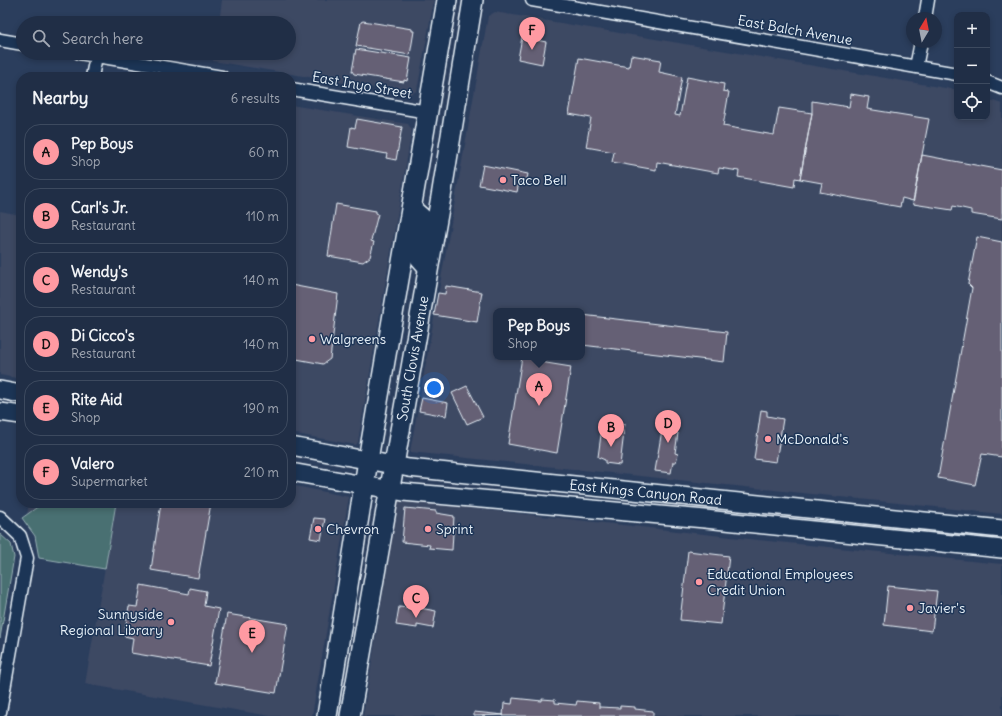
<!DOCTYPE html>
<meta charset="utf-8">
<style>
:root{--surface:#202e46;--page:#2d3a51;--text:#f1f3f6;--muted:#a2a8b3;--line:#3d4a5f;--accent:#ff9aa2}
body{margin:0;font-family:Delius,sans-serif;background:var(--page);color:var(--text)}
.controls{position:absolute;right:12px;top:12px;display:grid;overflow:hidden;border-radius:8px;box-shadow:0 2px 6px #0003}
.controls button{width:36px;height:36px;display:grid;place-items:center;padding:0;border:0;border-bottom:1px solid var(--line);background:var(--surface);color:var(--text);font:20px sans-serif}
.compass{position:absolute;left:906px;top:12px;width:36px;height:36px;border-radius:50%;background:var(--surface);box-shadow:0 2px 6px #0003;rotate:10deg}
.you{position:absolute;left:434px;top:388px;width:14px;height:14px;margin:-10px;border:3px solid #fff;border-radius:50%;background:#1a73e8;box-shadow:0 0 0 6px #1a73e833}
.badge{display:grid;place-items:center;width:26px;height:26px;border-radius:50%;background:var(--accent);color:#111;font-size:13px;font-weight:700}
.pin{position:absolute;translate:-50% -33px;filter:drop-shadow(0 1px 2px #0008)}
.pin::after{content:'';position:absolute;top:21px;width:14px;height:12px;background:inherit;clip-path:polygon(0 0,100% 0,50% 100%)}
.popup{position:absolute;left:493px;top:308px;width:92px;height:52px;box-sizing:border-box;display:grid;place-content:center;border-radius:8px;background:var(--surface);filter:drop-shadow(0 1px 3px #0005);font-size:13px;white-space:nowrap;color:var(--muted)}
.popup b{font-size:15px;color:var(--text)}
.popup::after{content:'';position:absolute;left:50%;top:100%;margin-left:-8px;border:8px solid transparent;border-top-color:var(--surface)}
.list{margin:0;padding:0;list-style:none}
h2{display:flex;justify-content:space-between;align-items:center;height:52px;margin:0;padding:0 16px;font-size:17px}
h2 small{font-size:13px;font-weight:400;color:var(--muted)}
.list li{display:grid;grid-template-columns:26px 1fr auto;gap:12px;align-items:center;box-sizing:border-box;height:56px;margin:0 8px 8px;padding:0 8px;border:1px solid var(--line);border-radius:16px}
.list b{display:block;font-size:15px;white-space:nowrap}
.list p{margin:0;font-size:13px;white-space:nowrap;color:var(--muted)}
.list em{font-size:13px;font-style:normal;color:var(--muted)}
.icon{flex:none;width:22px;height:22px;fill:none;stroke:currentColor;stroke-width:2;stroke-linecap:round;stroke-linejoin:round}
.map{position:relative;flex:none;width:1002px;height:716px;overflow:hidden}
.search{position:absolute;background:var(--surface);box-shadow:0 2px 6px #0003;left:16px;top:16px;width:280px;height:44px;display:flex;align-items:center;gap:10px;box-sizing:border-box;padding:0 14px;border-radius:22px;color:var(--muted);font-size:15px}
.panel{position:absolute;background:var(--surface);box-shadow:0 2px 6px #0003;left:16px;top:72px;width:280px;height:436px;border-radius:16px}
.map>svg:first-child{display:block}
</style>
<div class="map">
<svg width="1002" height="716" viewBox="0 0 1002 716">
<rect width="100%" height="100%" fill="#2b3e5d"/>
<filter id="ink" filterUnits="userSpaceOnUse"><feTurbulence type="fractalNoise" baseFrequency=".025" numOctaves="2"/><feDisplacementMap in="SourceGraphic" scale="8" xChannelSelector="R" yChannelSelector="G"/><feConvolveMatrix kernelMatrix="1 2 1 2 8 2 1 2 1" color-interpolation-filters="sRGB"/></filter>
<g filter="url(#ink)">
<path fill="#3c4864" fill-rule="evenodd" d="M 222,0 L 434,0 L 417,91 L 410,94 L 213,61 L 214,53 L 289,53 L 289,23 L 219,23 Z
M 495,12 L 957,90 L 957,117 L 987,117 L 987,99 L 1002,104 L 1002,514 L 410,452 L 488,16 ZM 496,311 L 582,311 L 582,357 L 496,357 Z
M 291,105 L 408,124 L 412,130 L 358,442 L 356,445 L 291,433 Z
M 0,211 L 21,215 L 21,379 L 0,375 Z
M 291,485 L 349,497 L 312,716 L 270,716 L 85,684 L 116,503 L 291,503 Z
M 398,500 L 758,540 L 1002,564 L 1002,716 L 363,716 Z
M 29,503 L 43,503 L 27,515 Z"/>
<path fill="#496f72" stroke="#98b0b5" d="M 43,503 L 116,503 L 105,569 L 39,558 L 35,536 L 22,518 Z
M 0,534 L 11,544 L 14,557 L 0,638 Z"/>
<path fill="#656075" stroke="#e8f1f8" d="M 363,21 L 412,29 L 412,31 L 414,31 L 410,55 L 356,46 L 361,22 Z
M 522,37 L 546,42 L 542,64 L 518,59 Z
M 356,49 L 411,58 L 407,81 L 404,80 L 404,82 L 354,74 L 352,71 Z
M 631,55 L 661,60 L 659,72 L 682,77 L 675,115 L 680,116 L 687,77 L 724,84 L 723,91 L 729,92 L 723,126 L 774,135 L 779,108 L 812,113 L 800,179 L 795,178 L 794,187 L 738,177 L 739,171 L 719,168 L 718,173 L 657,162 L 656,170 L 612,162 L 614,152 L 586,147 L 591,118 L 569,114 L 579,58 L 629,67 Z
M 851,94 L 869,97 L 867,109 L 929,119 L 913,201 L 902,198 L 900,207 L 820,192 L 822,183 L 800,179 L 812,113 L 812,101 L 849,107 Z
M 357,119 L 402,127 L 396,160 L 386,158 L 387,154 L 348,147 L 351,127 L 355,128 Z
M 922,155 L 1002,170 L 1002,219 L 971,214 L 971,210 L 953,206 L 952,210 L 913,204 Z
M 483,165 L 528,174 L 526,183 L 519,182 L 517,192 L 479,185 Z
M 336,204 L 376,211 L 376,213 L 378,214 L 371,241 L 374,242 L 370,257 L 363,262 L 328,256 Z
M 977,237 L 1002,242 L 1002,457 L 982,454 L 975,485 L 938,478 L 972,288 L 968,284 Z
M 291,285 L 338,294 L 330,359 L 323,364 L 291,358 Z
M 446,286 L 482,292 L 477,322 L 434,315 L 438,293 L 445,294 Z
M 582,315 L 727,332 L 724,362 L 582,345 Z
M 522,357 L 534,357 L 534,361 L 571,367 L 557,453 L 508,444 Z
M 467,386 L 483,417 L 467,424 L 452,393 Z
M 422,398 L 448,403 L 446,416 L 419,411 Z
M 761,410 L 767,411 L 767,416 L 783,419 L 776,462 L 754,459 Z
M 603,420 L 625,424 L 620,465 L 605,463 L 605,460 L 598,457 Z
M 662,430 L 678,433 L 675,453 L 678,454 L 676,462 L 673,462 L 671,473 L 655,471 Z
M 161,503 L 211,503 L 198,578 L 151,570 Z
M 405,508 L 436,511 L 436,513 L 454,516 L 452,550 L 429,548 L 430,545 L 402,542 Z
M 314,518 L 325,519 L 321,540 L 310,538 Z
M 688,551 L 729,556 L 721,624 L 680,620 Z
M 141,585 L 189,594 L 190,588 L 206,591 L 204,606 L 219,609 L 209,666 L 131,653 L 133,638 L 124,636 L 129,606 L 137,607 Z
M 888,586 L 937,591 L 932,631 L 884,625 Z
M 409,606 L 436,611 L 433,628 L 417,625 L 417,628 L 396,625 L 399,607 L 409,608 Z
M 227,614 L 288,624 L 276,693 L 215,683 Z
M 513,698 L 542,701 L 542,699 L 555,700 L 555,703 L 576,705 L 577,701 L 599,703 L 599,707 L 620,708 L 620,706 L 635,707 L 635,709 L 653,711 L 653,716 L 503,716 L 504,703 L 512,704 Z
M 474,712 L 504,715 L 474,716 Z"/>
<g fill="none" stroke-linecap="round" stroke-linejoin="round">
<defs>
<path id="street" d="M 532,0 L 957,74
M 925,18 L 928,0
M 0,40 L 23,44
M 79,53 L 222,77
M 916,67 L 921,42
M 92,77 L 96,56
M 987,82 L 1002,88
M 291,89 L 428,112
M 0,517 L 20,536 L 27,558 L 0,712"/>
<g id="secondary">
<path d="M 0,390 L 21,394"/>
<path d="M 0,412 L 21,415"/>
<path id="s1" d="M 291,446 L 409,468 L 1002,529"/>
<path d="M 291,472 L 403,492 L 705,519 L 1002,549"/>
</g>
<g id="primary">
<path d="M 413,210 L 422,218 L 418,251 L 420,258 L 428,267"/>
<path d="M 327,716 L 370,448 L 447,0"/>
<path id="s2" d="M 350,716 L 442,191 L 473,0"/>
</g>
</defs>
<use href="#street" stroke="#e8f1f8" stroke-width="15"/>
<use href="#secondary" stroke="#e8f1f8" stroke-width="20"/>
<use href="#primary" stroke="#e8f1f8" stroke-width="22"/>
<use href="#street" stroke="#1d3557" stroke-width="12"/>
<use href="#secondary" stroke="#1d3557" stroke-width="17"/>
<use href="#primary" stroke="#1d3557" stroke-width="19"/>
</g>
</g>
<g fill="#ff9aa2" stroke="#1d3557" stroke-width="1.5">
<circle cx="503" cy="180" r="4"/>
<circle cx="312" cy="339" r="4"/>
<circle cx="768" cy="439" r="4"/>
<circle cx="318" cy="529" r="4"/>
<circle cx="428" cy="529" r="4"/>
<circle cx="699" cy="582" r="4"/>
<circle cx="910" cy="608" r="4"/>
<circle cx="171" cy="622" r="4"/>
</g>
<g text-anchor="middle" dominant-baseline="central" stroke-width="3" stroke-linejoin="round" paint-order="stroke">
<g font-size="14" fill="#e8f1f8" stroke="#1d3557">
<text transform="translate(795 30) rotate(10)">East Balch Avenue</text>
<text transform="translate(362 85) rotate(10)">East Inyo Street</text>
<text stroke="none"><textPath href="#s2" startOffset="363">South Clovis Avenue</textPath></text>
<text stroke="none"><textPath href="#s1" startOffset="358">East Kings Canyon Road</textPath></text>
</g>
<g font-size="14" fill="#e8f1f8" stroke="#1d3557" text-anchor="start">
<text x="511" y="180">Taco Bell</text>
<text x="320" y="339">Walgreens</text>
<text x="776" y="439">McDonald's</text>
<text x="326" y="529">Chevron</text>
<text x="436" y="529">Sprint</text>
<text x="707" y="574">Educational Employees<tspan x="707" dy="16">Credit Union</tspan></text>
<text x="918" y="608">Javier's</text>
<text x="163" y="614" text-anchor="end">Sunnyside<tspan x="163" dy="16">Regional Library</tspan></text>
</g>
</g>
</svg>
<div class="controls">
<button>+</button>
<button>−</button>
<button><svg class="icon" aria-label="locate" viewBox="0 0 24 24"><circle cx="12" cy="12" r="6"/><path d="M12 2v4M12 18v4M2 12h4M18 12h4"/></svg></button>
</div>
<svg class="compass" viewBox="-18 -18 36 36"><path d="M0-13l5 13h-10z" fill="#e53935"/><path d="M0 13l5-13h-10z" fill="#a2a8b3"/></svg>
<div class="you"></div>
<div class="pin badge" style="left:539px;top:406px">A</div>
<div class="popup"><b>Pep Boys</b>Shop</div>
<div class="pin badge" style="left:611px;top:447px">B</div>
<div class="pin badge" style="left:416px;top:618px">C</div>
<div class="pin badge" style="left:668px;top:443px">D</div>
<div class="pin badge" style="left:252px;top:653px">E</div>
<div class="pin badge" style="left:532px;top:50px">F</div>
<div class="search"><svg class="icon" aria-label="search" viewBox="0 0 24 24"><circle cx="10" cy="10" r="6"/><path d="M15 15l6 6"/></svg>Search here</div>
<section class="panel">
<h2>Nearby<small>6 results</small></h2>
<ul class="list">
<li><span class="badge">A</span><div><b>Pep Boys</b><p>Shop</p></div><em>60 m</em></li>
<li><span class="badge">B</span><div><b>Carl's Jr.</b><p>Restaurant</p></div><em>110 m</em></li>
<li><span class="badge">C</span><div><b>Wendy's</b><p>Restaurant</p></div><em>140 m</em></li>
<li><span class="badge">D</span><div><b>Di Cicco's</b><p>Restaurant</p></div><em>140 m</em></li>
<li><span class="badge">E</span><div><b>Rite Aid</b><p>Shop</p></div><em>190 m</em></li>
<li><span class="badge">F</span><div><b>Valero</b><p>Supermarket</p></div><em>210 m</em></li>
</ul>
</section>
</div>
